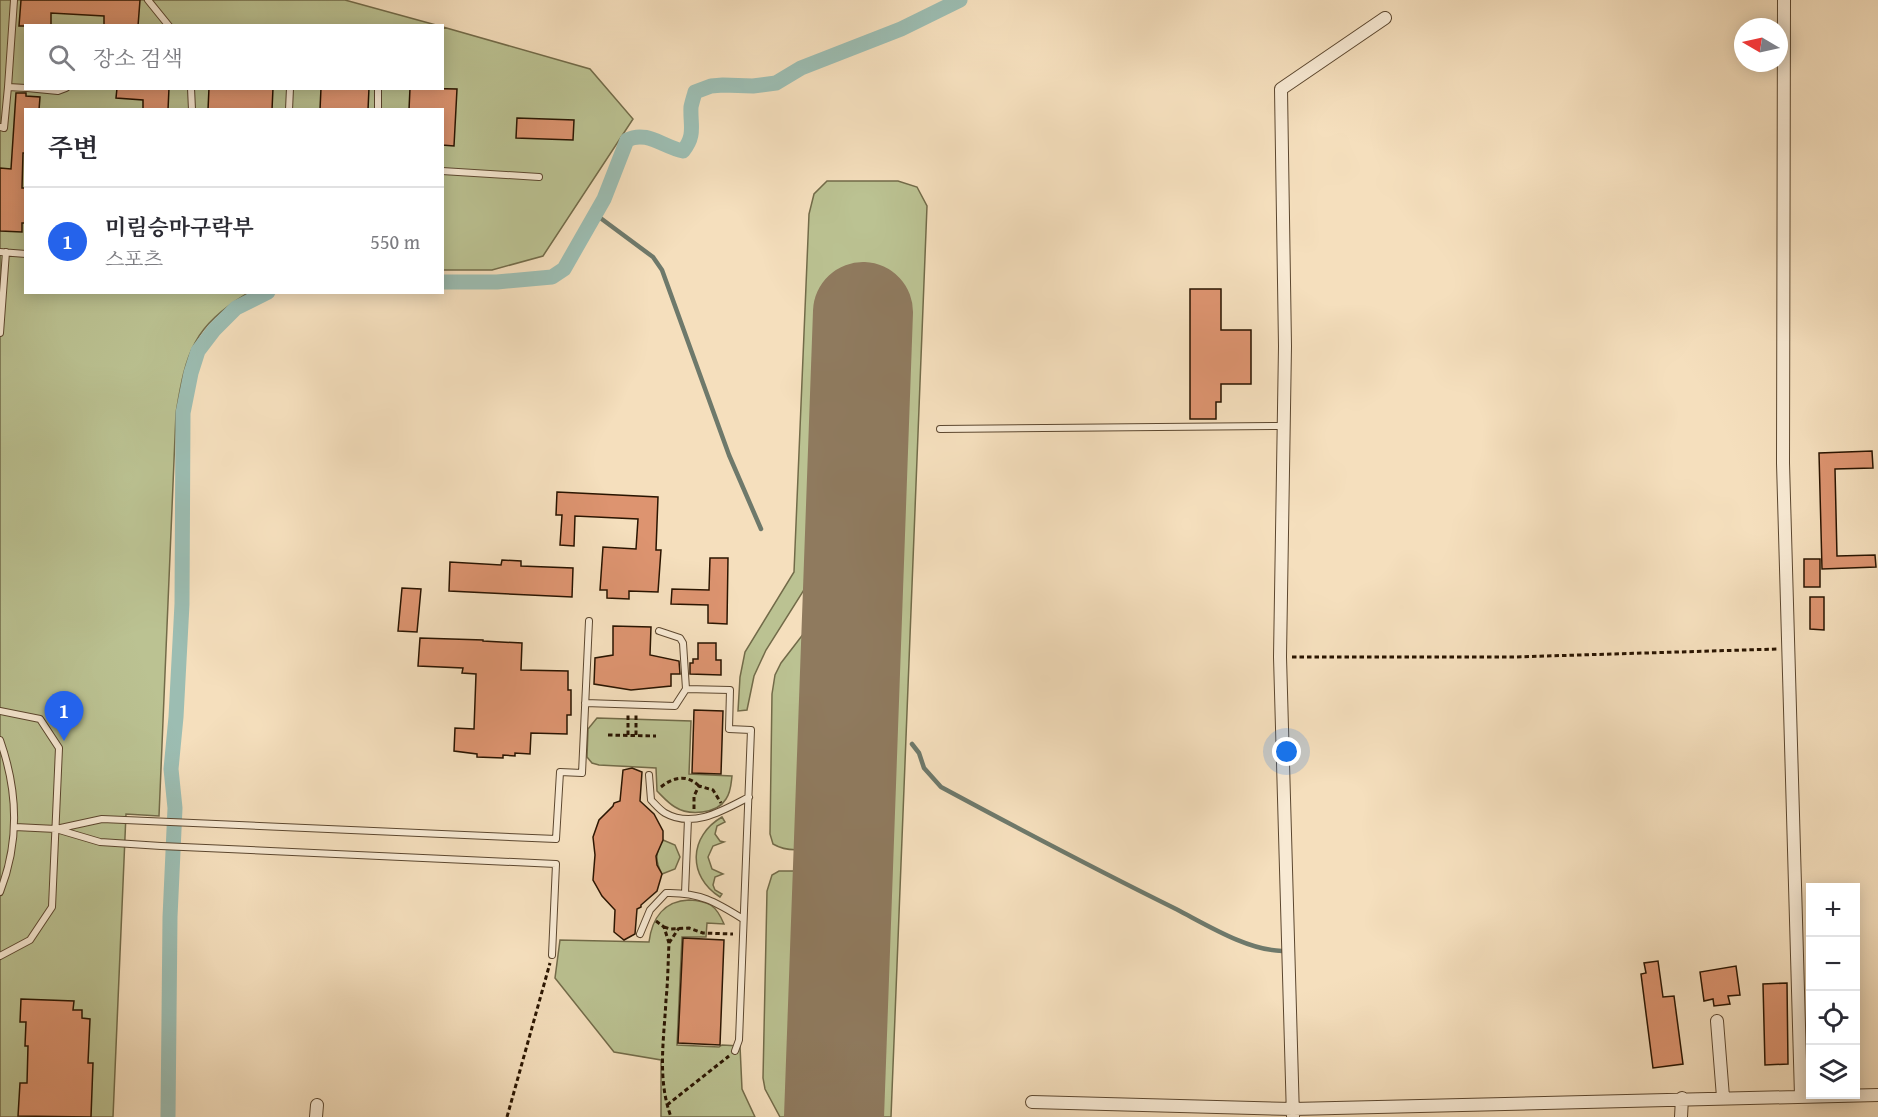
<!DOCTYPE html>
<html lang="ko">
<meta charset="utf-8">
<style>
:root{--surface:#fff;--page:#f7f7f7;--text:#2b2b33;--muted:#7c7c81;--line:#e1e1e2;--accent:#2563eb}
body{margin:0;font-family:"Gentium Book Plus","Noto Serif KR",serif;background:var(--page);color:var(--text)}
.controls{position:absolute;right:18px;bottom:18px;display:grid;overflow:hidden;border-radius:0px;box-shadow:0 3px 15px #0003}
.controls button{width:54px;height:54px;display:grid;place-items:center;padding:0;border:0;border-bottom:2px solid var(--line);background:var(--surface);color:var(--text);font:30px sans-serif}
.compass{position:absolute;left:1734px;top:18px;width:54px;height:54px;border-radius:50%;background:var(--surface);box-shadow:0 3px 15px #0003;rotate:279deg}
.you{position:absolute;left:1287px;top:752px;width:21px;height:21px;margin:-15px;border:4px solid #fff;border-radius:50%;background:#1a73e8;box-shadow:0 0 0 9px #1a73e833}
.badge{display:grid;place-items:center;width:39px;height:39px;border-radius:50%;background:var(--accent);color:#fff;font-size:20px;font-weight:700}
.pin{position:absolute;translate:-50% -50px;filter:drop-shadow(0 2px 3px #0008)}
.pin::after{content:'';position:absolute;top:32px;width:21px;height:18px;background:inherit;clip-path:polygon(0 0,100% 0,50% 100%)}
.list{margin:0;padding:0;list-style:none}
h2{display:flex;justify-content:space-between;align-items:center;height:78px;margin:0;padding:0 24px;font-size:26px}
h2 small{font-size:20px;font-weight:400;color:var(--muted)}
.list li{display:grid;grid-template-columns:39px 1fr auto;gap:18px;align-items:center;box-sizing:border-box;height:108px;padding:0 24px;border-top:2px solid var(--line)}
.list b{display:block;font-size:22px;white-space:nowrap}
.list p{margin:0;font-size:20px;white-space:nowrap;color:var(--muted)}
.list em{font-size:20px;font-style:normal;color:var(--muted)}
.icon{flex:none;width:33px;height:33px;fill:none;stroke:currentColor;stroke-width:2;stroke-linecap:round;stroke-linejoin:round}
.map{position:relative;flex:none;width:1878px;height:1117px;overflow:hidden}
.search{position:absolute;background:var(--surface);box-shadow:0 3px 15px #0003;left:24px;top:24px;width:420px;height:66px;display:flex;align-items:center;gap:15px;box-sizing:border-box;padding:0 21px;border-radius:0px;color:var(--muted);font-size:22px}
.panel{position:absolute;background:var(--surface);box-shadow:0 3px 15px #0003;left:24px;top:108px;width:420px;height:186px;border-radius:0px}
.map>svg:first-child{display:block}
</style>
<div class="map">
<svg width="1878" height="1117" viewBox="0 0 1878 1117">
<rect width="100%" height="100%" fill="#f5dfbd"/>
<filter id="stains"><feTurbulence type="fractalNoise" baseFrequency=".00333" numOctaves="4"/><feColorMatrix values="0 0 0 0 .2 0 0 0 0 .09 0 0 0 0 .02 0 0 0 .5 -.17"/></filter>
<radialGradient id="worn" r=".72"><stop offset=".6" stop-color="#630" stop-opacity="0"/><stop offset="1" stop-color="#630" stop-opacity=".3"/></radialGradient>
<path fill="#bbc292" stroke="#726b49" stroke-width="1.5" d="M 0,0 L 345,0 L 436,25 L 26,26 L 26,88 L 442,88 L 443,27 L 590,69 L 633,119 L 543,256 L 492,270 L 443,270 L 442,110 L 26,110 L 26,292 L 248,293 C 193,327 186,351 176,413 L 159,816 L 126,814 L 113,1117 L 0,1117 Z
M 827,181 L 898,181 L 917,187 L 927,206 L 891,1117 L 856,1117 L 890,305 L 841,303 L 831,547 L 766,650 L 754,676 L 747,710 L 738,711 L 740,677 L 745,652 L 794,572 L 809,214 L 814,194 Z
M 819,617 L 826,619 L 829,625 L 820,838 L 814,847 C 800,851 785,851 773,844 L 770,834 L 772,694 L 775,675 L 781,663 L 814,620 Z
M 597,718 L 691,721 L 689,774 L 732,776 C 731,784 731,792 726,799 C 717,814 689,816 675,807 C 668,803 663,797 657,791 L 656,768 L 599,765 L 592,763 L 587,757 L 588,729 Z
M 722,817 L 725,822 L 717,826 L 715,834 L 720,841 L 724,842 L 713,846 L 708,857 L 712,869 L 723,874 L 715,877 L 713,885 L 715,890 L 722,894 L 720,897 C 687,876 689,836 722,817 Z
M 663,840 L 675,845 L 680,857 L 675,869 L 662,874 C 655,861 655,853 663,840 Z
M 779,871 L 794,871 L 814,875 L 819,885 L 811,1117 L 780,1117 L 765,1089 L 763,1078 L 767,891 L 772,875 Z
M 689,900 C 709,901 716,905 724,924 L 707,923 L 706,937 L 682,937 L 677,1045 L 719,1047 L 722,1045 L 740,1046 L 742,1089 L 755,1117 L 661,1117 L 661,1060 L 614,1052 L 555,978 L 560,940 L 649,942 C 652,918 664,901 689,900 Z"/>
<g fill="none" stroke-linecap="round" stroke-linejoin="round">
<path stroke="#6e796b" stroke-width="4.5" d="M 595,214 L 653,257 L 662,270 L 729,455 L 761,529
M 912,744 L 919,753 L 924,768 L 941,787 C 1019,829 1097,870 1176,909 C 1207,925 1247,950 1282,951"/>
<path stroke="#9cbdb2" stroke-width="15" d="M 442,282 L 497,282 L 552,277 L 564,269 L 604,199 L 627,140 C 647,130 663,147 683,151 C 696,135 690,125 691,107 C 692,102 694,96 695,92 L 711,86 L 723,85 L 753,86 L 776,83 L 801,68 L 901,29 L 960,0
M 168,1117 L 170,917 L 175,808 L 171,769 L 176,717 L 182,604 L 183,413 L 191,373 L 198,351 L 214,330 L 236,308 L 268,292"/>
<path stroke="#8f7a5e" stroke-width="100" d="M 834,1117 L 863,312"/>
</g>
<path fill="#dd9470" stroke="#291400" stroke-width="1.5" d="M 21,0 L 140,0 L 138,26 L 104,26 L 104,16 L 51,13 L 51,26 L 19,26 Z
M 117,88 L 169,88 L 168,110 L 143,110 L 143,100 L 116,98 Z
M 209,88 L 273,88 L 272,110 L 208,110 Z
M 321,88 L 369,88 L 368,110 L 320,110 Z
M 410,88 L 457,89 L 454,146 L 442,145 L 442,110 L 409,110 Z
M 16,93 L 26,93 L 26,96 L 40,97 L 39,110 L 26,110 L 26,153 L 23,153 L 22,188 L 26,188 L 26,223 L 22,223 L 22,232 L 0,231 L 0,168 L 11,169 Z
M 517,118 L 574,120 L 573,140 L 516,138 Z
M 1190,289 L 1221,289 L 1221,330 L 1251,330 L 1251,384 L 1221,384 L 1221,402 L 1216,402 L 1216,419 L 1190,419 Z
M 1872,451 L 1873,468 L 1835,469 L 1837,556 L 1875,555 L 1876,567 L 1822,569 L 1819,453 Z
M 557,492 L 658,497 L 656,550 L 661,550 L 658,592 L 629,591 L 629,599 L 607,598 L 607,590 L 600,590 L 603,547 L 636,549 L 638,519 L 575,516 L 574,546 L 560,545 L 562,515 L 556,515 Z
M 710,558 L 728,558 L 727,624 L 708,623 L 708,605 L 671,604 L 672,589 L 709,590 Z
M 1804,559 L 1820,559 L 1820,587 L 1804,587 Z
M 502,560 L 521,561 L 521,566 L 573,568 L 572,597 L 449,591 L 450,562 L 501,565 Z
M 402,588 L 421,589 L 417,632 L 398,631 Z
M 1810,597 L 1824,597 L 1824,630 L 1810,629 Z
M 613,626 L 651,627 L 650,655 L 679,661 L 680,674 L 671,674 L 671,686 L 631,690 L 594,684 L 595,658 L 613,655 Z
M 420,638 L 483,640 L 483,641 L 522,643 L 521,670 L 568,671 L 568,690 L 571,690 L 571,715 L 567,715 L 567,734 L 531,733 L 530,754 L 515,753 L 515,756 L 503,755 L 503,758 L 477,757 L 477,754 L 454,751 L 455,728 L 474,729 L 476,674 L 462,673 L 463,668 L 418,666 Z
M 698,643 L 716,643 L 716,660 L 721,660 L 721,675 L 690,674 L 690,663 L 693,663 L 693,659 L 698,659 Z
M 694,710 L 723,711 L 721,774 L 692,773 Z
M 632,768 L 642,772 L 640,801 L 654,814 L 663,831 L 663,840 L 656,856 L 657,865 L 662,874 L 657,891 L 641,905 L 641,907 L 637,909 L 635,934 L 624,940 L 614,932 L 615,910 L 602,896 L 593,880 L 595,855 L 593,837 L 599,820 L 613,806 L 614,803 L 620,801 L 623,770 Z
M 683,938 L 724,940 L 720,1045 L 678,1043 Z
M 1658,961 L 1663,997 L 1674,996 L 1683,1064 L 1653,1068 L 1641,974 L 1646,973 L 1644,963 Z
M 1736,966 L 1740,995 L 1728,996 L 1730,1004 L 1714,1006 L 1713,999 L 1704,1001 L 1700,972 Z
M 1787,983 L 1788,1064 L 1765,1065 L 1763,984 Z
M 21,999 L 74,1001 L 73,1010 L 82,1010 L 82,1018 L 90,1019 L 88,1063 L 93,1063 L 91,1117 L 18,1116 L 20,1083 L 27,1083 L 28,1046 L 25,1046 L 26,1022 L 20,1022 Z"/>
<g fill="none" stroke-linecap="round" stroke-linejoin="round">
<defs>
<path id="service" d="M 14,0 L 8,87 L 26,88
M 148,0 L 169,26
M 27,88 L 58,91 L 66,88
M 191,88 L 192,110
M 378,88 L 378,110
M 289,110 L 290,88
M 0,127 L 4,128 L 8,87
M 442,171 L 539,177
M 0,252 L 26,254
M 0,333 L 6,252
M 940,429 L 1283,426
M 686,689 L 730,690 L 729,729 L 751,730 L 739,1040 L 735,1051
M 585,703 L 675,706 L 686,689 L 683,643 L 680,638 L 659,631
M 0,711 L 40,719 L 59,748 L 52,907 L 30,940 L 0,956
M 0,740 C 18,791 20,841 0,892
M 649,775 L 651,800 C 655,804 660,810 665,813 C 693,829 724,810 749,797
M 15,827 L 56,829 L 100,842 L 161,846 L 556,864 L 552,955
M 56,829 L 102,819 L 556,839 L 560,772 L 582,773 L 589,621
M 685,893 L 688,819
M 640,934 L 650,910 L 666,893 C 699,892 716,902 743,919"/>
<path id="minor" d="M 1784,0 L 1783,463 L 1801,1096
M 1717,1021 L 1723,1097
M 1032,1102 L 1293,1109 L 1878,1095
M 316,1117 L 317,1105
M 1293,1117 L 1280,657 L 1285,346 L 1281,89 L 1385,18
M 1681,1117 L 1682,1098"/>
</defs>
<use href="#service" stroke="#5c472f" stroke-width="8"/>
<use href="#minor" stroke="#5c472f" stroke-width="14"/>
<path stroke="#291400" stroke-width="3" stroke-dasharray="4.5 3" stroke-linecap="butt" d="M 1292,657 L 1513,657 L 1777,649
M 608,735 L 656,736
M 628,735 L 628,713
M 636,735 L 636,713
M 661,787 C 673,777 687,774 699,786
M 694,809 L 694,796 L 699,786 L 713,790 L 721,803
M 656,921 L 664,927 L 669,943 C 668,962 668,981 666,1000 C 664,1039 657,1079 671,1117
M 664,927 L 670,929 L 689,928 L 703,933 L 733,934
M 669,943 L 679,928
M 667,1105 L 729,1056
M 507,1117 L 550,963"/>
<use href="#service" stroke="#f8ead4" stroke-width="6"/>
<use href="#minor" stroke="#f8ead4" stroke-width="12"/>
</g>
<rect width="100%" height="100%" filter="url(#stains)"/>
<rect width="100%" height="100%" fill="url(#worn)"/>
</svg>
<div class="controls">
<button>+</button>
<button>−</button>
<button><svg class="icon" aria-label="locate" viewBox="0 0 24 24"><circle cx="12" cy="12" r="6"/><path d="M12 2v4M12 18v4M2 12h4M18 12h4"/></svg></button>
<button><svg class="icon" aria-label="layers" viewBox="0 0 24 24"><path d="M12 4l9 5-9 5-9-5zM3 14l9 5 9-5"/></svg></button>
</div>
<svg class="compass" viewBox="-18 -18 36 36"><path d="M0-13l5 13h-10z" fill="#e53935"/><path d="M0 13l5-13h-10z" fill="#7c7c81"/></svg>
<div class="you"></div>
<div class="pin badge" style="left:64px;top:741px">1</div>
<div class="search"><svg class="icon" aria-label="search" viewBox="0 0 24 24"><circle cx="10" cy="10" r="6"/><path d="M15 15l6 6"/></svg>장소 검색</div>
<section class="panel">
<h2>주변<small></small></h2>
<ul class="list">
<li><span class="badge">1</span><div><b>미림승마구락부</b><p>스포츠</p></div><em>550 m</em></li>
</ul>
</section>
</div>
